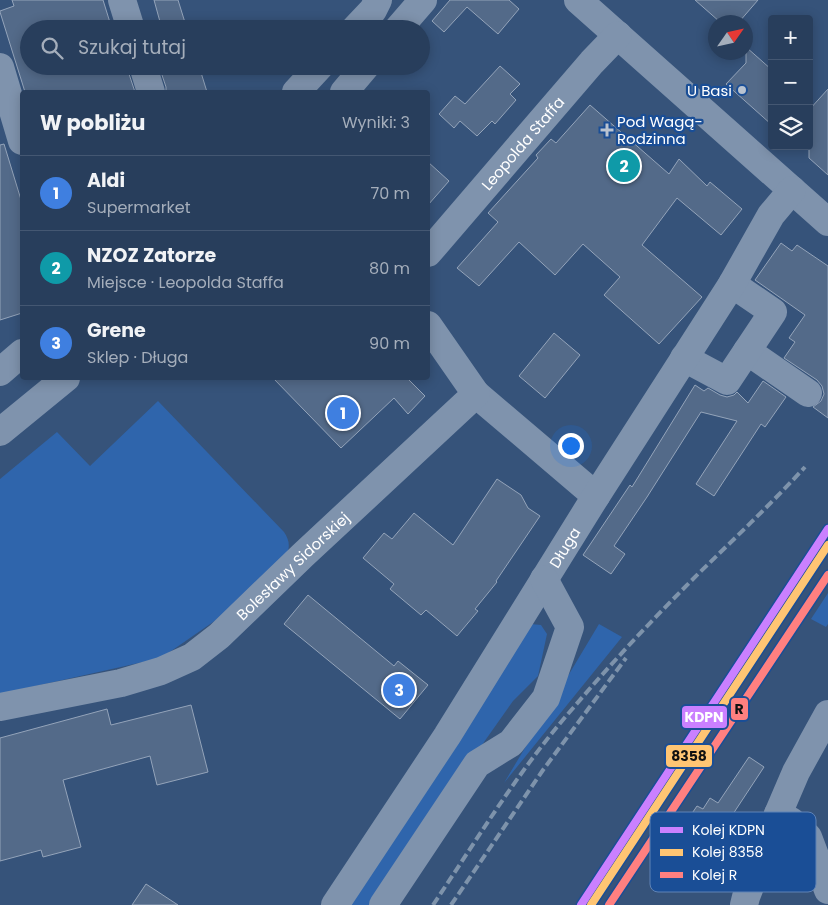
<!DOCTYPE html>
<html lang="pl">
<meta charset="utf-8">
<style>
:root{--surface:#283e5c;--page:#304562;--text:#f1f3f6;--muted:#a5aebb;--line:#445772;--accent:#b9c3d0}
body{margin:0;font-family:Poppins,sans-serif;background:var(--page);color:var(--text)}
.controls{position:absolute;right:15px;top:15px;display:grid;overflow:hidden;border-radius:5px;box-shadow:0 2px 12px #0003}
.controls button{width:45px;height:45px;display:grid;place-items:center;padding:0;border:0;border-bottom:1px solid var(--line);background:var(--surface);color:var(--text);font:25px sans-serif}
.compass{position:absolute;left:708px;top:15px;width:45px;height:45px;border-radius:50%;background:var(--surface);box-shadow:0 2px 12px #0003;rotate:56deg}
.you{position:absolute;left:570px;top:445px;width:18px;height:18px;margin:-12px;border:4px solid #fff;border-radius:50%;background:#1a73e8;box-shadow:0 0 0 8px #1a73e833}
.badge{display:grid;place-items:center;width:32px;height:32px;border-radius:50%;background:var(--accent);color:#fff;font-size:16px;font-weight:700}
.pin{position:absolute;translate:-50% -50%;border:2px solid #fff;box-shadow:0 1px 5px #0006}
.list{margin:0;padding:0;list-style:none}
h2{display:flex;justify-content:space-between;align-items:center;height:65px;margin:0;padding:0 20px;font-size:21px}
h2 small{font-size:16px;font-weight:400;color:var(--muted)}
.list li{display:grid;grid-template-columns:32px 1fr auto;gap:15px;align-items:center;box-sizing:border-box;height:75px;padding:0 20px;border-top:1px solid var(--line)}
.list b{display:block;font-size:19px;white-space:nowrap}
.list p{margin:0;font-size:16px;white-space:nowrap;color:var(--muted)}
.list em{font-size:16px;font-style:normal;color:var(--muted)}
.icon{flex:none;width:28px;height:28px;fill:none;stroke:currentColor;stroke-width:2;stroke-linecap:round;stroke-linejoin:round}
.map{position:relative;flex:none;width:828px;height:905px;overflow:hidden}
.search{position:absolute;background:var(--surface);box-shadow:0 2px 12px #0003;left:20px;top:20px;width:410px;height:55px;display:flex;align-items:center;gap:12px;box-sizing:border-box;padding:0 18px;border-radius:28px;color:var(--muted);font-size:19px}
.panel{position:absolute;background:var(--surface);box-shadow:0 2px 12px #0003;left:20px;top:90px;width:410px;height:290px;border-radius:5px}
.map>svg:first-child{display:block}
</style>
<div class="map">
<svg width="828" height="905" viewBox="0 0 828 905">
<rect width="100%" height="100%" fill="#36537a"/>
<path fill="#2f65ac" d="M 158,401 L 284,532 C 290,541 290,547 286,557 L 216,620 L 161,658 L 0,694 L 0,479 L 57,432 L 90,466 Z
M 828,593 L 828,624 L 826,627 L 811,619 Z
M 531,624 L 541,625 L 547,634 L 538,676 L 513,701 L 369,905 L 347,905 Z
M 599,624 L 622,637 L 504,783 Z"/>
<path fill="#536a89" stroke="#94a4ba" d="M 12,0 L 103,0 L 112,29 L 29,29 L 29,66 L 128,66 L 128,71 L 135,92 L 25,92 L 0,12 L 0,11 L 14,6 Z
M 154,0 L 178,0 L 187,29 L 162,29 Z
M 450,0 L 509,0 L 519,9 L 498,34 L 467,7 L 444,32 L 432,21 Z
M 695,0 L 758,0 L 739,22 L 720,22 Z
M 746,47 L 772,70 L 772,125 L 726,84 L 746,63 Z
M 159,66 L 199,66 L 207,92 L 166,92 L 166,87 Z
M 500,66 L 520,84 L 510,94 L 516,100 L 495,124 L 492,121 L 477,136 L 460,121 L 454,128 L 439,114 L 455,96 L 465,104 Z
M 828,89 L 828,175 L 809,158 L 809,110 Z
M 590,105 L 669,174 L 679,159 L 707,186 L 710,182 L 742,209 L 721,235 L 677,198 L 642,245 L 702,297 L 659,344 L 604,295 L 620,277 L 583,244 L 555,275 L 519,242 L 479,286 L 457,268 L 498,222 L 488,213 L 538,158 L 536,155 L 551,139 L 556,143 Z
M 4,144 L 22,203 L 22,313 L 0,320 L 0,145 Z
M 428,162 L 449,181 L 428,205 Z
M 781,243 L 792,251 L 797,245 L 828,266 L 828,418 L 813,407 L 821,401 L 824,394 L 822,386 L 817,380 L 784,358 L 795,342 L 789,338 L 805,315 L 755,280 Z
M 554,333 L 580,355 L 545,398 L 519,376 Z
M 273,378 L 407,378 L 425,396 L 408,414 L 394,398 L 341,448 Z
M 763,381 L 786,397 L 765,427 L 761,424 L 714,496 L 696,484 L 737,421 L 701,412 L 647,497 L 614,546 L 625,554 L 611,574 L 583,555 L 630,485 L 632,487 L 695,385 L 704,391 L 708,388 L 720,395 L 727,397 L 734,395 L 737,392 L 748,403 Z
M 497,479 L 521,495 L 528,508 L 540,516 L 496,581 L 497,582 L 475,609 L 478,611 L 457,636 L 426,610 L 421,615 L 390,589 L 394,584 L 363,558 L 384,533 L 392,539 L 414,513 L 453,545 Z
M 308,595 L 394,666 L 398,661 L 428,685 L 400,719 L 284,624 Z
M 191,705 L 208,772 L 157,785 L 150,756 L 63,780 L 81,847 L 43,857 L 41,850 L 0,861 L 0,738 L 107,709 L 111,725 Z
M 749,757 L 764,767 L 733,814 L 740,818 L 713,860 L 683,840 L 690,829 L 684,825 L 697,806 L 703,809 L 710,798 L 718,803 Z
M 146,884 L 178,905 L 132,905 Z"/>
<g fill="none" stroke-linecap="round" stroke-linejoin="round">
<g stroke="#7f93ad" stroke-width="28">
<path d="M 122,0 L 131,29"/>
<path d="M 578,0 L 828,222"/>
<path d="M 355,29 L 373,10 L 378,0"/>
<path d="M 398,29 L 423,0"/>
<path d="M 143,66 L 151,92"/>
<path d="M 0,67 L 22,141"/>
<path d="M 296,92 L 320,66"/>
<path d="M 344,92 L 366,66"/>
<path id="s1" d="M 428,253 L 592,62 L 618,35"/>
<path d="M 747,351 L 808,393"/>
<path d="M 684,358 L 727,381 L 773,312 L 732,284"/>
<path d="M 0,372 L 22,353"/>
<path d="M 476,394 L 596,496"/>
<path d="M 0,432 L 66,378"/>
<path id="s2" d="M 0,707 L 121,683 L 161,671 L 192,657 L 219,636 L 303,555 L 476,394 L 428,325"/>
<path d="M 778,814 L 791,821 L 808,837 L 828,890"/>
<path id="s3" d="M 335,905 L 447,736 L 596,496 L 732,284 L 771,215 L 792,190"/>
<path d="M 383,905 L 477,764 L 511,743 L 546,698 L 570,627 L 544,579"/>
<path d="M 744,905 L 746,897 L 778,814 L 796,772 L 828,714"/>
</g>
<path stroke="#7e93ab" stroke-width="4" stroke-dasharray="9 4" stroke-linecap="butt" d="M 433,905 C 478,838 520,768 574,707 C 613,661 655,617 698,574 C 734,539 771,504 805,467
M 451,905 L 543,770 L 626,658"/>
<defs>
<path id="rail-1" d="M 581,905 L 828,529"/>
<path id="rail-2" d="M 591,905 L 828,545"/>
<path id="rail-3" d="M 609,905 L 828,575"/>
</defs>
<use href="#rail-1" stroke="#1a4e96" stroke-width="11"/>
<use href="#rail-2" stroke="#1a4e96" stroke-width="11"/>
<use href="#rail-3" stroke="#1a4e96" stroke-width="11"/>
<use href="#rail-1" stroke="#ca80ff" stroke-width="8"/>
<use href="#rail-2" stroke="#ffc573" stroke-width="8"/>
<use href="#rail-3" stroke="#ff8080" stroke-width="8"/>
</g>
<g fill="#b9c3d0" stroke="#1a4e96" stroke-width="2">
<circle cx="742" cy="90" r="5"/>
<path d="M604.5 122.5h5v5h5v5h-5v5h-5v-5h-5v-5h5z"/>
</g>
<g text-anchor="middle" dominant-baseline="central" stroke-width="4.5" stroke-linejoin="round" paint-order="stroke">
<g font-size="15" fill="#fff" stroke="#1a4e96" text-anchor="end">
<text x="732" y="90">U Basi</text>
<text x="617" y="121" text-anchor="start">Pod Wagą-<tspan x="617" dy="17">Rodzinna</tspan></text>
</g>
<g font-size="15" fill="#fff" stroke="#1a4e96">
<text stroke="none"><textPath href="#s1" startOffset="145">Leopolda Staffa</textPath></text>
<text stroke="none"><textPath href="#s3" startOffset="425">Długa</textPath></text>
<text stroke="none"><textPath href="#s2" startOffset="335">Bolesławy Sidorskiej</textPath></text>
</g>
</g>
<rect x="650" y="812" width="166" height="80" rx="8" fill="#1a4e96" stroke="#5f83b6" stroke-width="1"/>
<rect x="660" y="827" width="23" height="6" fill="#ca80ff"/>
<rect x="660" y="849" width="23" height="7" fill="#ffc573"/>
<rect x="660" y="872" width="23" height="6" fill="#ff8080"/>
<g font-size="14" fill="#fff">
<text x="692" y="835">Kolej KDPN</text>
<text x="692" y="857">Kolej 8358</text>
<text x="692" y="880">Kolej R</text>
</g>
<g stroke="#1a4e96" stroke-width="2">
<rect x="730" y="697" width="19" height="24" rx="5" fill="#ff8080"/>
<rect x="681" y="705" width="47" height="24" rx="5" fill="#ca80ff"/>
<rect x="665" y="744" width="48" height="24" rx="5" fill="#ffc573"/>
</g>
<g font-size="14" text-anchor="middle" font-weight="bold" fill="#fff">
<text x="704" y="722">KDPN</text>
</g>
<g font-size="14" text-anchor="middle" font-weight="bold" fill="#111">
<text x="739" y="714">R</text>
<text x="689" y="761">8358</text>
</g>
</svg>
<div class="controls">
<button>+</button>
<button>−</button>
<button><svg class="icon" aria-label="layers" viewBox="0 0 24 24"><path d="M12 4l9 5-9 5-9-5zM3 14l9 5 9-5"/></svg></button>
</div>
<svg class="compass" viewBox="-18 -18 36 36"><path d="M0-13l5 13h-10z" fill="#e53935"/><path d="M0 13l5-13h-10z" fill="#a5aebb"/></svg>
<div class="you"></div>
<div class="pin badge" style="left:343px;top:413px;background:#3f7fe0">1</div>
<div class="pin badge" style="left:624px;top:166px;background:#0f9aa8">2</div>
<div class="pin badge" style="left:399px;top:690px;background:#3f7fe0">3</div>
<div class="search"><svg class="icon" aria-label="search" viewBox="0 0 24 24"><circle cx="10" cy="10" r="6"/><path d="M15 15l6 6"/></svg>Szukaj tutaj</div>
<section class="panel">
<h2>W pobliżu<small>Wyniki: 3</small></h2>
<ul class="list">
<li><span class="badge" style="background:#3f7fe0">1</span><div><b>Aldi</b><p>Supermarket</p></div><em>70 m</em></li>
<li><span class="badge" style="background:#0f9aa8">2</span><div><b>NZOZ Zatorze</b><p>Miejsce · Leopolda Staffa</p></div><em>80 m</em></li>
<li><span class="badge" style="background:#3f7fe0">3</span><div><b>Grene</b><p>Sklep · Długa</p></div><em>90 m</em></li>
</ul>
</section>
</div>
